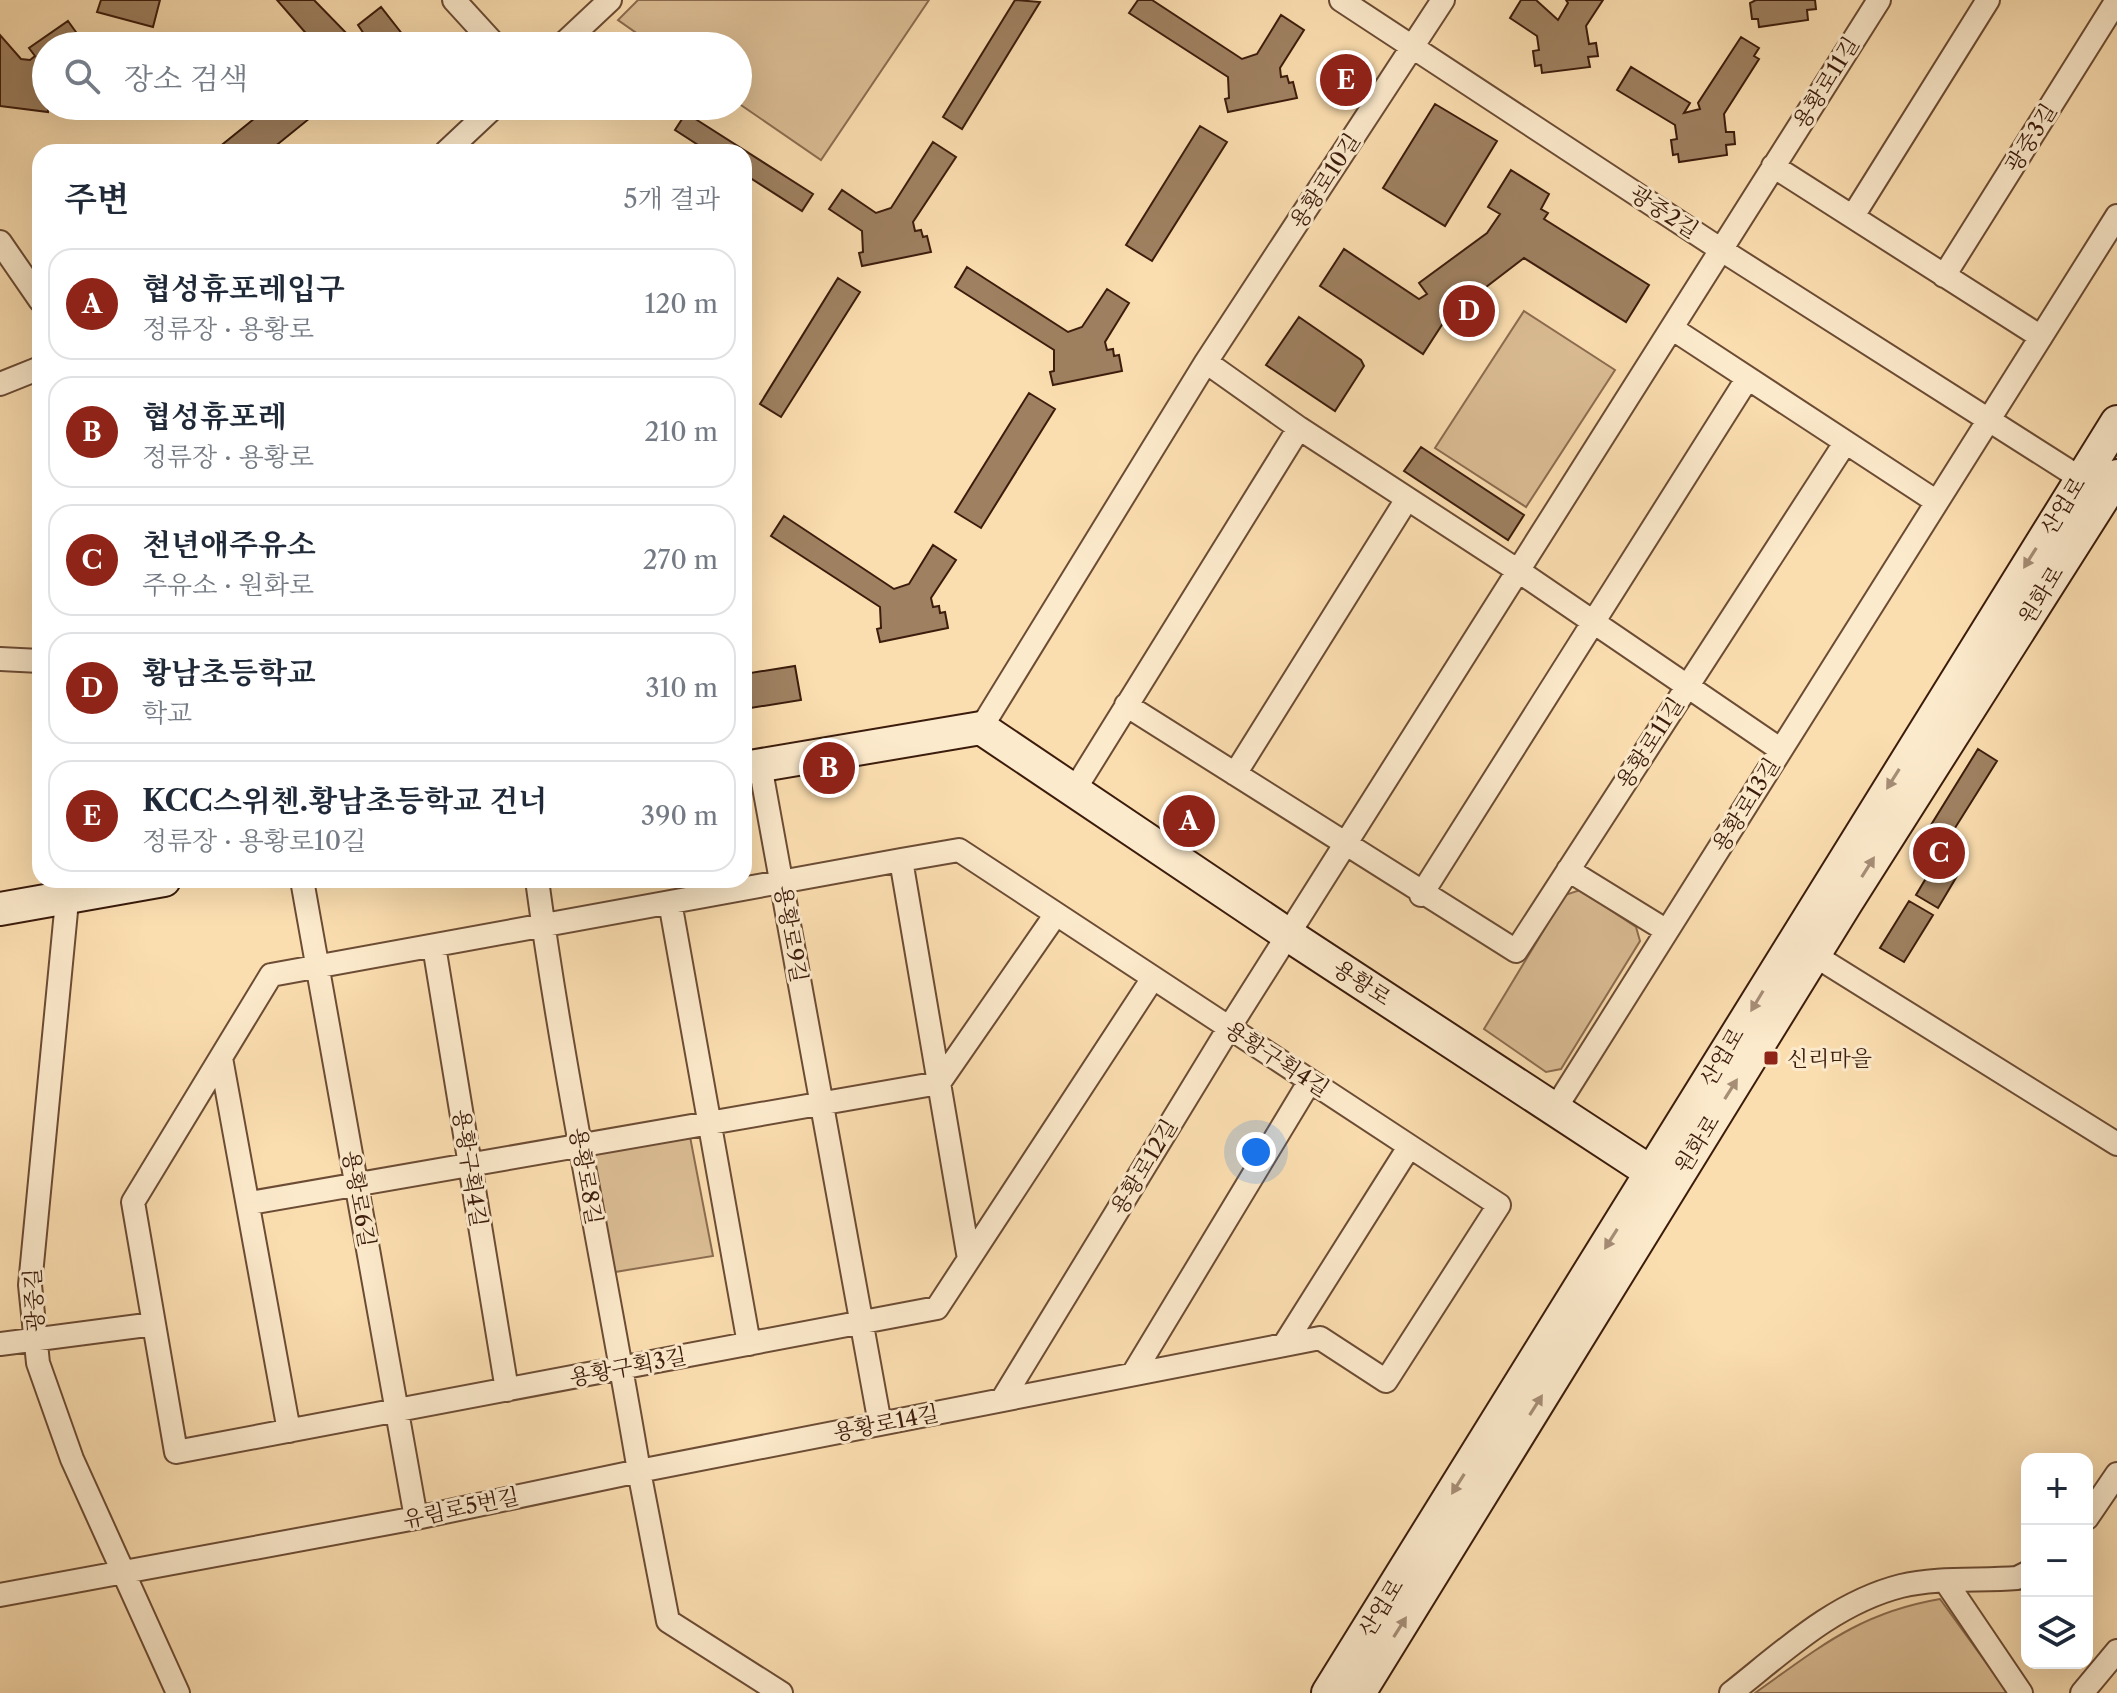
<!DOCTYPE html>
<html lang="ko">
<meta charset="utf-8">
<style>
:root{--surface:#fff;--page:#f2f2f3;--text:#1f2937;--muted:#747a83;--line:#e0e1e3;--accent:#8f2418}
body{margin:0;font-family:"Libre Caslon Text","Noto Serif KR",serif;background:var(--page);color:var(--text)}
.controls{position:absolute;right:24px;bottom:24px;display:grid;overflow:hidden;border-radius:16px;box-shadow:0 8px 32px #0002}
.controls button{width:72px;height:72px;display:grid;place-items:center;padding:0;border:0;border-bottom:2px solid var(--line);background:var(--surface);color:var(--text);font:40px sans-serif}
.you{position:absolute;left:1256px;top:1152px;width:28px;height:28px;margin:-20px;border:6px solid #fff;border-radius:50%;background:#1a73e8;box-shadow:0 0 0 12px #1a73e833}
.badge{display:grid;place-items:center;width:52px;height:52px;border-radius:50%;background:var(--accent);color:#fff;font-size:26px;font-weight:700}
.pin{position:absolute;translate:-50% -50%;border:4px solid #fff;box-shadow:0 2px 8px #0006}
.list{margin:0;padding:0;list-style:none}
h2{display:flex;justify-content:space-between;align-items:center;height:104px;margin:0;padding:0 32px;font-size:34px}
h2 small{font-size:26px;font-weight:400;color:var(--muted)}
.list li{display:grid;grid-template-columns:52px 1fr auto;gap:24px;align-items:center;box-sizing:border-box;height:112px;margin:0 16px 16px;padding:0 16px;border:2px solid var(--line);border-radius:24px}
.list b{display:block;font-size:30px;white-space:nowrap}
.list p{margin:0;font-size:26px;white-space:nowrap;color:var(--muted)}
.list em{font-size:26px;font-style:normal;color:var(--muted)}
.icon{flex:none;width:44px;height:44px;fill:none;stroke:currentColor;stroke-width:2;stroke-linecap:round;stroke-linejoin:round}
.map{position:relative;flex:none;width:2117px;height:1693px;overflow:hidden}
.search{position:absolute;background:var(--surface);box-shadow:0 8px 32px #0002;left:32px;top:32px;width:720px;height:88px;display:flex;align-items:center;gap:20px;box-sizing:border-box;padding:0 28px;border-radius:44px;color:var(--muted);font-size:30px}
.panel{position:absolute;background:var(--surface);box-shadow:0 8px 32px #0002;left:32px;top:144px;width:720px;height:744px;border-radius:24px}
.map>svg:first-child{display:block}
</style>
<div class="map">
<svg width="2117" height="1693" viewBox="0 0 2117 1693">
<rect width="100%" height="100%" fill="#fbdeb0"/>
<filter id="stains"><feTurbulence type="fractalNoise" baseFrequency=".0025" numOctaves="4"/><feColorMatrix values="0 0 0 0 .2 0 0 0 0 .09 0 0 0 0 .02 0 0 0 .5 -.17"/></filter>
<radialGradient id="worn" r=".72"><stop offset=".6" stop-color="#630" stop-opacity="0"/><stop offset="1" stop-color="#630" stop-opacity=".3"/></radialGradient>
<path fill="#dbbd94" stroke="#8c6c50" stroke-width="2" d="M 638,0 L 929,0 L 821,160 L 738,103 L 738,46 L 655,46 L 618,20 Z
M 1524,311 L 1615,370 L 1526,507 L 1435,448 Z
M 1580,890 L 1636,927 L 1640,941 L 1561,1069 L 1546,1072 L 1484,1029 L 1565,895 Z
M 686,1116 L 713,1256 L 615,1272 L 589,1133 Z
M 1940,1599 L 2008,1693 L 1755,1693 C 1820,1647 1859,1613 1940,1599 Z"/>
<path fill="#9f8161" stroke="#3c1c0c" stroke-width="2" d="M 101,0 L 160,0 L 153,27 L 97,12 Z
M 277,0 L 314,0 L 350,37 L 364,34 L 358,25 L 381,7 L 403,35 L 389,46 L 317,46 Z
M 1015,0 L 1040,2 L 962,129 L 943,117 Z
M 1138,0 L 1152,0 L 1242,59 L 1257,54 L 1281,15 L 1304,30 L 1280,68 L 1281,77 L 1287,76 L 1289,83 L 1293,82 L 1297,98 L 1228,112 L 1225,99 L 1229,98 L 1228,77 L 1129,13 Z
M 1521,0 L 1536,0 L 1558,20 L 1568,3 L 1566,0 L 1603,0 L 1586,26 L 1589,44 L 1596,43 L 1598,56 L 1588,57 L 1590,67 L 1542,73 L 1541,65 L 1535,66 L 1533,51 L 1539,50 L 1537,36 L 1510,18 Z
M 1756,0 L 1815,0 L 1816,9 L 1807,10 L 1808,20 L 1759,27 L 1758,19 L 1752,19 L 1750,3 Z
M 68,21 L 86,46 L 46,46 L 48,112 L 0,106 L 0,35 L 21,59 L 30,60 L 35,56 L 29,48 Z
M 1741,37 L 1759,48 L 1754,56 L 1759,59 L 1724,114 L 1726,132 L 1734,132 L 1735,144 L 1726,145 L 1727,155 L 1679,162 L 1678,154 L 1673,155 L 1671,140 L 1677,139 L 1675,125 L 1617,90 L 1631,67 L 1690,103 L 1684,113 L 1700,109 L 1698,103 Z
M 1435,104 L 1497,141 L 1445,226 L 1383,188 Z
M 270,106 L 308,106 L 315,114 L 268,152 L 213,152 Z
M 686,113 L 813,194 L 802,211 L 744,174 L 744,152 L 709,152 L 675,130 Z
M 1200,126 L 1227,142 L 1152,261 L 1126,245 Z
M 933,142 L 956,157 L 913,222 L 915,231 L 921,230 L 923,237 L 927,236 L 931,252 L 862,266 L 859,253 L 863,252 L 862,231 L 829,209 L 842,190 L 876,213 L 891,208 Z
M 1511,170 L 1549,194 L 1541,209 L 1548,213 L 1544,219 L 1649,285 L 1626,322 L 1524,258 L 1447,317 L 1423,354 L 1320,286 L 1344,249 L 1419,299 L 1427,294 L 1419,283 L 1487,233 L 1500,214 L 1488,207 Z
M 967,267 L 1068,332 L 1082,327 L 1107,289 L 1129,303 L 1105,342 L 1107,350 L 1113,349 L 1114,356 L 1119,355 L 1122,371 L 1053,385 L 1050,372 L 1054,371 L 1054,350 L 955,287 Z
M 838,278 L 860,292 L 781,417 L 760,404 Z
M 1299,317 L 1361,360 L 1364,366 L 1335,411 L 1266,365 Z
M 1029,393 L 1055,409 L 981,528 L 955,512 Z
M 1421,447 L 1524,515 L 1508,540 L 1404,471 Z
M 784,516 L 894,589 L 909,584 L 933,545 L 956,560 L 931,598 L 933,607 L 939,606 L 940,613 L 945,612 L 948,628 L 880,642 L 877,629 L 881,628 L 880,607 L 771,536 Z
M 795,666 L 801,700 L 744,709 L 744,674 Z
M 1978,749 L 1997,761 L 1950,836 L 1931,825 Z
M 1935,863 L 1957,876 L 1938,908 L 1916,895 Z
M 1909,901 L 1933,915 L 1904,962 L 1880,948 Z"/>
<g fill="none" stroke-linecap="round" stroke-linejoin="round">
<defs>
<path id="street" d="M 454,0 L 496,46
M 1341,0 L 1720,249 L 2080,478
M 561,46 L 610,0
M 446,152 L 495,106
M 1773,166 L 2041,337
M 1853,216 L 1988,0
M 0,242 L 40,300
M 1944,276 L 2117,0
M 1673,329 L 1937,502
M 1206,362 L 1299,428 L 1520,572 L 1781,750
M 0,384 L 40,368
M 0,659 L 40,661
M 1126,705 L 1516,951 L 1845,443
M 981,728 L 1206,362 L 1443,0
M 760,765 L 880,1424
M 1235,774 L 1407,499
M 1075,789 L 1299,428
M 901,860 L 969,1259
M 1568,870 L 1667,931
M 69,880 L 30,1285 L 38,1363 L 72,1459 L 178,1693
M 302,880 L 416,1518
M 537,880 C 564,1078 606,1274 639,1471 L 1320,1338 L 1386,1381 L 1499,1205 C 1319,1087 1139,968 959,850 L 901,860 C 691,899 481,937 271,975 L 133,1202 L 176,1452 L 937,1308 L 1153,978
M 1421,895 L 1747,379
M 670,902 L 749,1344
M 434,946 L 507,1390
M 1814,955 L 2117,1144
M 221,1058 L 289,1431
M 1555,1109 L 2117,216
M 250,1203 L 939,1083 L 1056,914
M 0,1344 L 154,1324
M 1284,1345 L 1409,1147
M 1133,1374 L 1310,1081
M 1002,1400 L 1229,1028 L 1879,0
M 2087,1518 L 2117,1474
M 1946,1582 L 2021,1693
M 0,1595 L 416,1518 L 639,1471 L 668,1621 L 781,1693
M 1731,1693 C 1783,1652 1834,1603 1901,1586 C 1937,1577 1980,1581 2017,1578 L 2027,1573
M 2082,1693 L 2117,1651"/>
<path id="secondary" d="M 744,768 L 981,728 L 1290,936 L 1652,1173
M 0,909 L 164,880
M 1328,1693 L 2117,422
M 1359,1693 L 1846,903 L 2117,476"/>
</defs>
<use href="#street" stroke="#6c4c35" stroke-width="26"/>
<use href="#secondary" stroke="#3c1c0c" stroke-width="36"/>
<use href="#street" stroke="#fceacc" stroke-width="22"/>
<use href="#secondary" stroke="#fceacc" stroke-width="32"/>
</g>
<defs><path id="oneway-solid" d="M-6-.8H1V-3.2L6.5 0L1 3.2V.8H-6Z" transform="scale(2)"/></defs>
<g fill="#a68d76">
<use href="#oneway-solid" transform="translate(2030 558) rotate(122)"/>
<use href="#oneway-solid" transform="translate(1893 779) rotate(122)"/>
<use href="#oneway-solid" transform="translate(1868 867) rotate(-58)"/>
<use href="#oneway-solid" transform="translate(1757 1001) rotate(121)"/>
<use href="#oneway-solid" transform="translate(1731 1089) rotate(-58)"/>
<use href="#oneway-solid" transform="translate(1611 1239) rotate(122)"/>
<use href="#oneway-solid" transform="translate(1536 1405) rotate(-58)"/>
<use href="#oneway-solid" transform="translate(1458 1484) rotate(122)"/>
<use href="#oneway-solid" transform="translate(1400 1627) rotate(-58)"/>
</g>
<rect fill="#8f2418" stroke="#fceacc" stroke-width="3" x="1763" y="1050" width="16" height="16" rx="4"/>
<g text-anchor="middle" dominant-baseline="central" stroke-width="6" stroke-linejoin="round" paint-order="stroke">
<g font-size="22" fill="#3c1c0c" stroke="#fceacc">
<text transform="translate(1826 83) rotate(-58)">용황로11길</text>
<text transform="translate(2031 138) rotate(-58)">광중3길</text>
<text transform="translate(1325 181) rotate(-57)">용황로10길</text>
<text transform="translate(1664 212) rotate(33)">광중2길</text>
<text transform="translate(2063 506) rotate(-58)">산업로</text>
<text transform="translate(2041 595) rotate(-58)">원화로</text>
<text transform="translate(1650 743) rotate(-57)">용황로11길</text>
<text transform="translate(1746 805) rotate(-58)">용황로13길</text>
<text transform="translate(791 934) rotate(80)">용황로9길</text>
<text transform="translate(1362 983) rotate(33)">용황로</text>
<text transform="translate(1722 1057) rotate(-59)">산업로</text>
<text transform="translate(1277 1059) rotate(33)">용황구획4길</text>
<text transform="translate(1697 1144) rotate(-58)">원화로</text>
<text transform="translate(1144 1167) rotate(-59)">용황로12길</text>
<text transform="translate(470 1168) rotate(81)">용황구획4길</text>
<text transform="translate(586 1176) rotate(80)">용황로8길</text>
<text transform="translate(359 1199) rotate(80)">용황로6길</text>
<text transform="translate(34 1300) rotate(-93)">광중길</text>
<text transform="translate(628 1367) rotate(-11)">용황구획3길</text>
<text transform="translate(886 1423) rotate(-11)">용황로14길</text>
<text transform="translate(461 1508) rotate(-12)">유림로5번길</text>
<text transform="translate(1381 1608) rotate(-58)">산업로</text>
</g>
<g font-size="22" fill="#3c1c0c" stroke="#fceacc" text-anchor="start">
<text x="1787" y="1058">신리마을</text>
</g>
</g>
<rect width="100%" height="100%" filter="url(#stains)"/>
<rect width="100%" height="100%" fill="url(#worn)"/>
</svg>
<div class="controls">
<button>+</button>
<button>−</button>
<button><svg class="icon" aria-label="layers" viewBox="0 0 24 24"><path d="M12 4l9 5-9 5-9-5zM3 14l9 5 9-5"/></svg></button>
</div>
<div class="you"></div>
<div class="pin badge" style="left:1189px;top:821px">A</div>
<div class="pin badge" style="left:829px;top:768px">B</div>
<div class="pin badge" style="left:1939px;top:853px">C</div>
<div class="pin badge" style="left:1469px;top:311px">D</div>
<div class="pin badge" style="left:1346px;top:80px">E</div>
<div class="search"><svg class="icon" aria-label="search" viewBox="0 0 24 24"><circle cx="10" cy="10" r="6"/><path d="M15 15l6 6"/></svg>장소 검색</div>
<section class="panel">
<h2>주변<small>5개 결과</small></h2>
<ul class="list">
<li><span class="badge">A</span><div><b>협성휴포레입구</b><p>정류장 · 용황로</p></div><em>120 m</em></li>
<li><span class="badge">B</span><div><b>협성휴포레</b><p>정류장 · 용황로</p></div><em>210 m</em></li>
<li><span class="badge">C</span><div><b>천년애주유소</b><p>주유소 · 원화로</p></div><em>270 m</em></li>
<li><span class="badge">D</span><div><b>황남초등학교</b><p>학교</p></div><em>310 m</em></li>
<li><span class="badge">E</span><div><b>KCC스위첸.황남초등학교 건너</b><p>정류장 · 용황로10길</p></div><em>390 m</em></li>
</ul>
</section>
</div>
